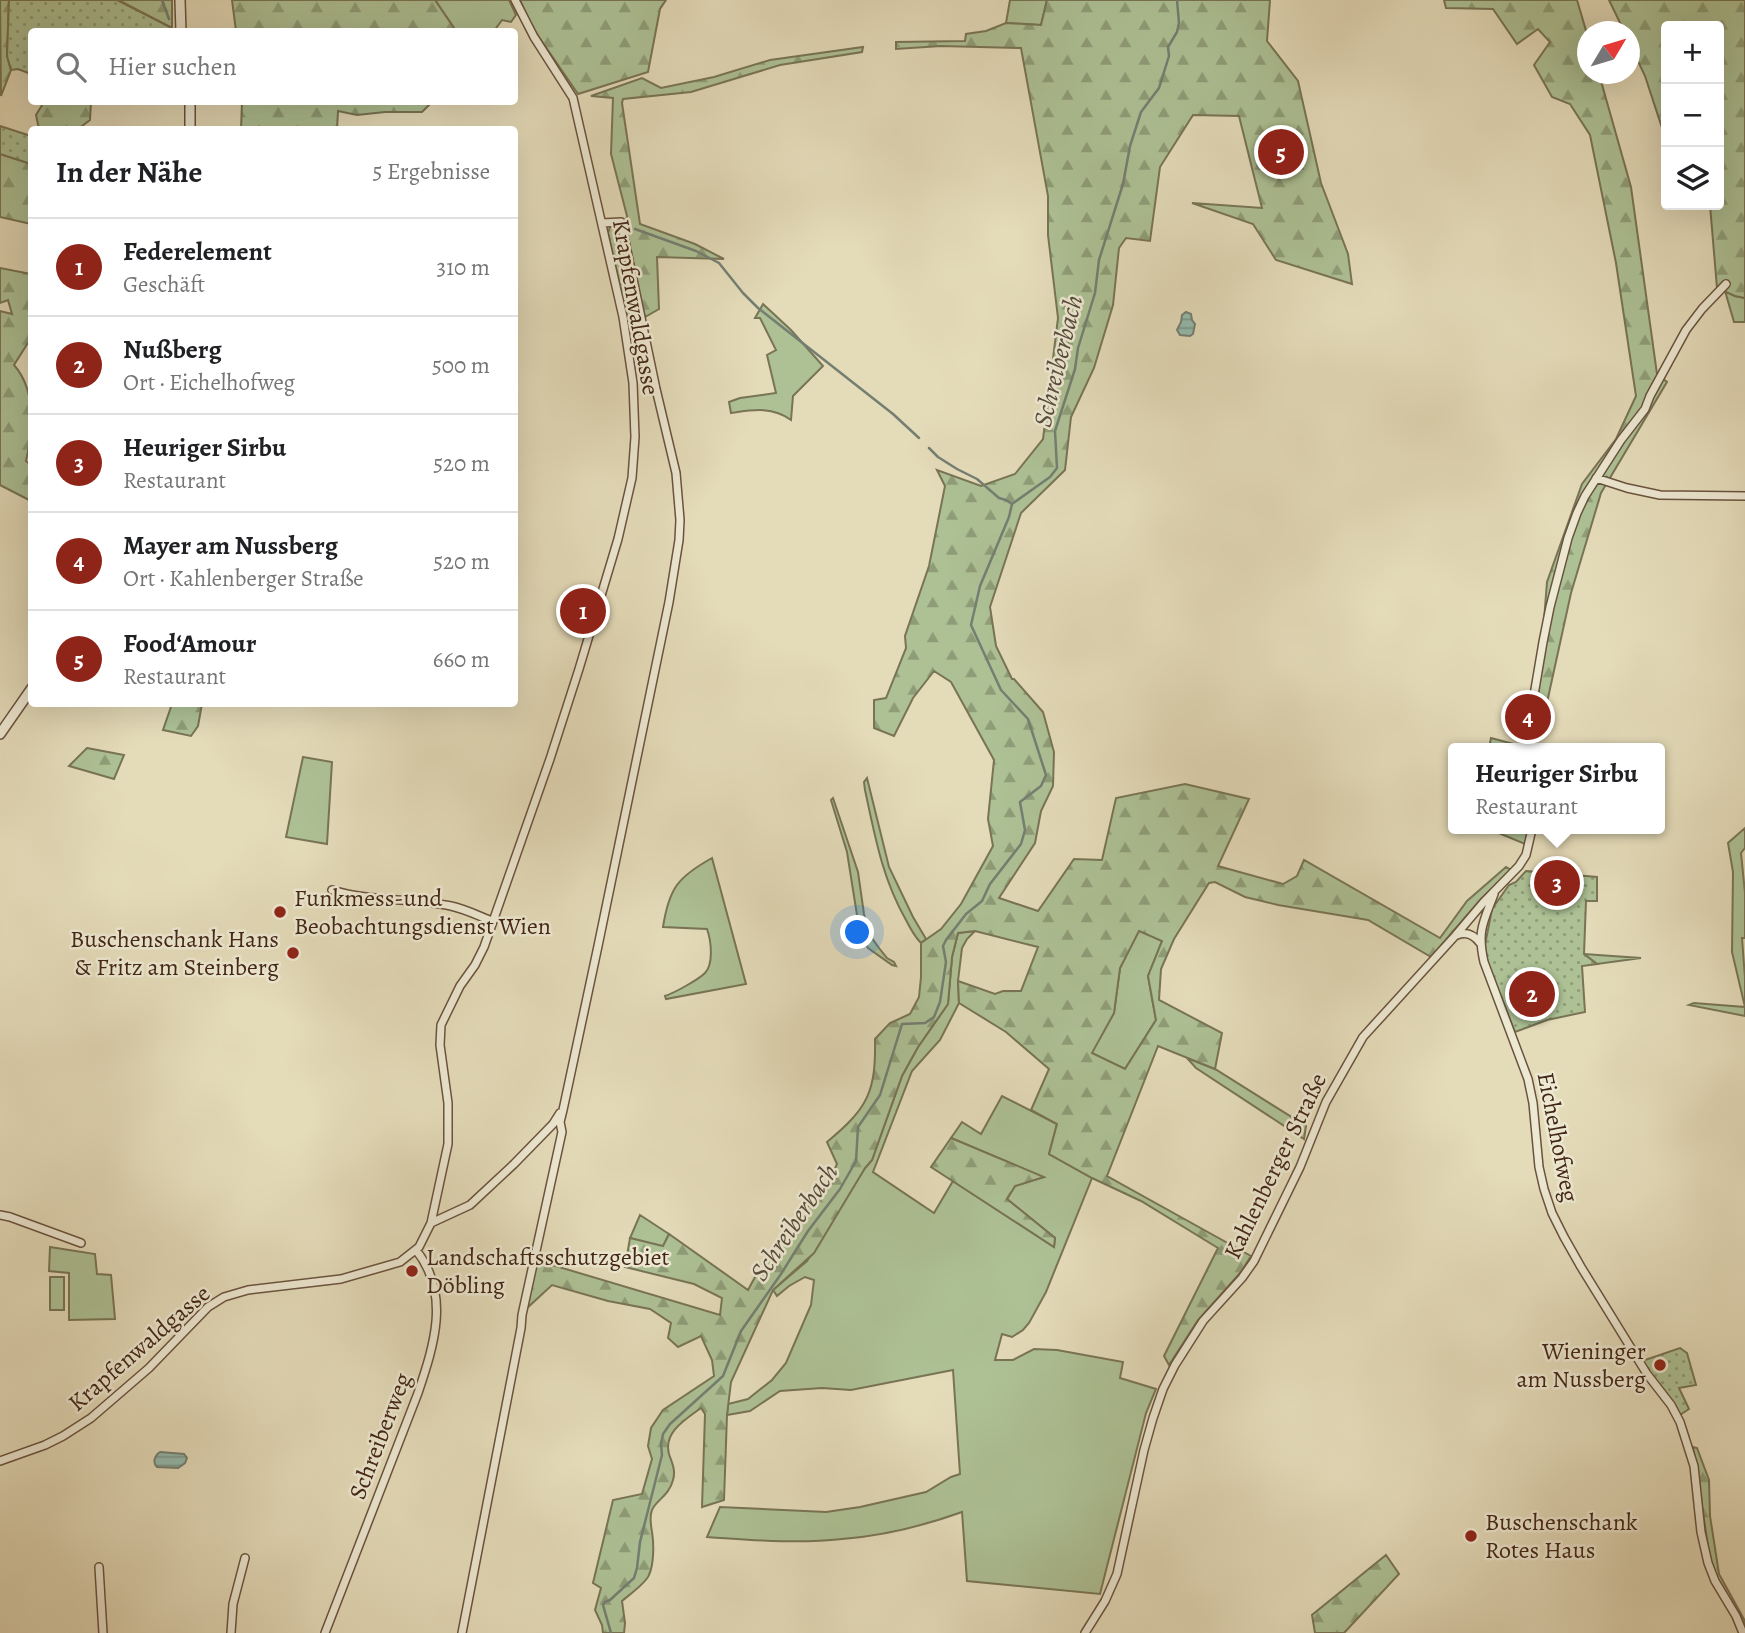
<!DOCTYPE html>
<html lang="de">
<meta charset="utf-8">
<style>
:root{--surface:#fff;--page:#f6f6f6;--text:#202124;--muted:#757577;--line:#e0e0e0;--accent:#8f2418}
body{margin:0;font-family:Alegreya,serif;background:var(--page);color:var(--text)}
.controls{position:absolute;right:21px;top:21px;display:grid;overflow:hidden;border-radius:7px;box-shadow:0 7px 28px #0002}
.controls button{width:63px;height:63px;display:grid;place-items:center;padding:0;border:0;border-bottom:2px solid var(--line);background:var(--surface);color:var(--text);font:35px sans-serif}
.compass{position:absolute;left:1577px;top:21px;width:63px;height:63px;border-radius:50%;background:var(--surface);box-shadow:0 7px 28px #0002;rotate:52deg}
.you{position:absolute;left:858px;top:933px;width:24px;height:24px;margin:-18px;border:5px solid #fff;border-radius:50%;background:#1a73e8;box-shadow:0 0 0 10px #1a73e833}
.badge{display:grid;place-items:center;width:46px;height:46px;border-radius:50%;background:var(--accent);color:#fff;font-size:23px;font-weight:700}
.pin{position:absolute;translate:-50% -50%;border:4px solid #fff;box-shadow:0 2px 7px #0006}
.popup{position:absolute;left:1448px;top:743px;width:217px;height:91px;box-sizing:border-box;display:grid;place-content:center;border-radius:7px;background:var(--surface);filter:drop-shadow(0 2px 5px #0005);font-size:23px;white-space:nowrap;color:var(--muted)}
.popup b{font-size:26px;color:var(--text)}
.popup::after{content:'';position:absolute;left:50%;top:100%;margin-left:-14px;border:14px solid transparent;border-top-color:var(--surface)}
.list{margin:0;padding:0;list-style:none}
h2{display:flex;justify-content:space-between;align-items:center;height:91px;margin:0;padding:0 28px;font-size:30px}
h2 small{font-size:23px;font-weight:400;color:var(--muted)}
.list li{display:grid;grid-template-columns:46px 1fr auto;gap:21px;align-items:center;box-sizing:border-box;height:98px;padding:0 28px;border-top:2px solid var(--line)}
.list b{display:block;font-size:26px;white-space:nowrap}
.list p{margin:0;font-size:23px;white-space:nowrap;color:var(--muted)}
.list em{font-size:23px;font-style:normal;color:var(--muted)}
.icon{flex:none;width:38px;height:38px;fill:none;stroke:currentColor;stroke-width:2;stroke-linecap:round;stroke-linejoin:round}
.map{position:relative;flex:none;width:1745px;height:1633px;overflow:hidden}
.search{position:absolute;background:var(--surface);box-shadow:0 7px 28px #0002;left:28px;top:28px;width:490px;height:77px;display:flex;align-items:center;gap:18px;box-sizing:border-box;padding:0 24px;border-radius:7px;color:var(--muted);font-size:26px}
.panel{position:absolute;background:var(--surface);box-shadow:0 7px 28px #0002;left:28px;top:126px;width:490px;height:581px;border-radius:7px}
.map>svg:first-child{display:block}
</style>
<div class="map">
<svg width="1745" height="1633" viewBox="0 0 1745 1633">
<defs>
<pattern id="forest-firs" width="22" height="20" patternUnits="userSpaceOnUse" patternTransform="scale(1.75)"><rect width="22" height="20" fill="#adc195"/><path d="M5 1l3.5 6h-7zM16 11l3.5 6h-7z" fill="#8e9d78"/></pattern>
<pattern id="park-dots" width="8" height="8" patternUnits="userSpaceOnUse" patternTransform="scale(1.75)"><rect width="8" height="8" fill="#adc195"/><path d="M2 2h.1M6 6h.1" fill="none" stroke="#8e9d78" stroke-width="1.8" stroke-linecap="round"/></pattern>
<pattern id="water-rules" width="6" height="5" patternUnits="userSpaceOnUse" patternTransform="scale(1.75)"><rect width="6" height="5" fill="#95bbb0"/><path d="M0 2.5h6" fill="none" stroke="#7b988e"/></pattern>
</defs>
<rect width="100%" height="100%" fill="#e4dbb9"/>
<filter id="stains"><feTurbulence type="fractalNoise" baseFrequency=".00286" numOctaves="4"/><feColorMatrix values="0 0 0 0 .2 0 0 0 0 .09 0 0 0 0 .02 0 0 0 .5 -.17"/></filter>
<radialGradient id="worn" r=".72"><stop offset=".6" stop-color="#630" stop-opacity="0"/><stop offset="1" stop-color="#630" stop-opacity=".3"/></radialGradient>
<path fill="#adc195" stroke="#787455" stroke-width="2" d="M 435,0 L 509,0 L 516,15 L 511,22 L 502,20 L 494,31 L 456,31 Z
M 1010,0 L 1047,0 L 1041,25 L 1006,23 Z
M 1725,291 L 1735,296 L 1745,298 L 1745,322 L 1734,322 Z
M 763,304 L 791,330 L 823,366 L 793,396 L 791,420 C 772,406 752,410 731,413 L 729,402 L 740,398 L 776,393 L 767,355 L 776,350 L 760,318 L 755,318 Z
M 1491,738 L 1521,746 L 1524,748 L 1489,748 Z
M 303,757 L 332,762 L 327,844 L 286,837 Z
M 867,778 L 889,867 L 913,917 L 926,939 L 921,943 C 914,936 910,928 906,920 C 882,878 875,836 865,790 L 864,782 Z
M 833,798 L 858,872 L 864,914 L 869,934 L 879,948 L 887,958 L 894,962 L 896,966 L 892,965 L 868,948 L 860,934 L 847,852 L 831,800 Z
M 1745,828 L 1745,848 L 1741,853 L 1745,893 L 1745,938 L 1742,938 L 1745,978 L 1745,1016 L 1689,1005 L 1694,1003 L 1745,1007 L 1732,952 L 1733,872 L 1728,843 Z
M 1489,829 L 1529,829 L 1525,844 Z
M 712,858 L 746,984 L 666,999 L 665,996 C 674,993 698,980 705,973 C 714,964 711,940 707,929 L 663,927 C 669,888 678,877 712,858 Z
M 1139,930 L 1162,941 L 1148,976 L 1156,1020 L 1125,1069 L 1091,1053 L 1114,1013 L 1120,968 Z
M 975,931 L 967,939 L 962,948 L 958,981 L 959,1003 L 940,1040 L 912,1071 L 873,1172 L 934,1213 L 953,1181 L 1054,1247 L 1055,1238 L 1007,1199 L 1015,1186 L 1043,1177 L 951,1138 L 962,1122 L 981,1134 L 1002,1096 L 1057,1124 L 1049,1154 L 1092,1178 L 1046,1292 L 1029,1323 L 1023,1330 L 1012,1337 L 1002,1334 L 995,1360 L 1013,1360 L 1034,1349 L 1057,1350 L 1123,1362 L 1120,1378 L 1156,1389 L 1146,1413 L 1100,1594 L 967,1581 L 962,1512 C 923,1526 883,1536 842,1539 C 797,1544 752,1540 707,1537 L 720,1507 L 826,1512 L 860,1507 L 926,1492 L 951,1477 L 960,1474 L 953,1370 L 851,1390 L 822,1388 L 780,1391 L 750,1411 L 727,1415 L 728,1404 L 748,1399 L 772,1380 L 786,1363 L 811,1305 L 814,1280 L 805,1277 L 789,1286 L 777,1296 L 773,1290 L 807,1261 L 865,1168 L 872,1160 L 902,1076 L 918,1047 L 948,1004 L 952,957 L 958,933 Z
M 1584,954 L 1641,958 L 1597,964 Z
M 1187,1058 L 1215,1069 L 1306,1126 L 1304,1139 L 1196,1068 Z
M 640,1215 L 669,1234 L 663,1247 L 630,1238 Z
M 50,1247 L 95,1254 L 97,1274 L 111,1275 L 115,1319 L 69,1320 L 69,1273 L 49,1271 Z
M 50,1277 L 64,1277 L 64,1310 L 50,1310 Z"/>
<path fill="url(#forest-firs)" stroke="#787455" stroke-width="2" fill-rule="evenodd" d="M 0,0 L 9,0 L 7,56 L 11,70 L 1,96 Z
M 118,0 L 172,0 L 172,28 L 120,1 Z
M 232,0 L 435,0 L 456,31 L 236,31 Z
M 520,0 L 666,0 L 660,9 L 648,72 L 578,94 L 532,27 Z
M 1047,0 L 1270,0 L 1267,41 L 1298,81 L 1321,183 L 1348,254 L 1352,284 L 1276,260 L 1253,224 L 1192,203 L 1262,208 L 1239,116 L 1193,115 L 1160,167 L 1150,241 L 1126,238 L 1119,248 L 1113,305 L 1094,368 L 1071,417 L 1065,470 L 1021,513 L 990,607 L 996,646 L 1012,679 L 1014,679 L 1043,712 L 1054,752 L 1053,786 L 1041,811 L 1035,843 L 999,898 L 1038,911 L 1074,859 L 1102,860 L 1116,798 L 1185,784 L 1249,799 L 1218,866 L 1283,884 L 1297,876 L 1304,860 L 1440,938 L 1467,901 L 1506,867 L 1511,870 L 1481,899 L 1431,957 L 1368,920 L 1278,905 L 1245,897 L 1215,882 L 1209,883 L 1174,939 L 1161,969 L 1159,1000 L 1222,1033 L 1215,1069 L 1158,1046 L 1107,1176 L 1251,1256 L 1241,1272 L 1198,1320 L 1169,1365 L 1164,1356 L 1218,1248 L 1141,1201 L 1092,1178 L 1049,1154 L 1057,1124 L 1031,1110 L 1049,1069 L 1006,1032 L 959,1003 L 958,981 L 995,994 L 1003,991 L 1021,991 L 1038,947 L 975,931 L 958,933 L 952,957 L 948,1004 L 918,1047 L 902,1076 L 872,1160 L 865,1168 L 814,1253 L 773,1290 L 731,1382 L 727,1415 L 724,1500 L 702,1507 L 705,1414 L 701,1408 C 686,1419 663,1432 669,1454 C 672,1463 676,1470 673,1480 C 669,1496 656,1500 652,1510 C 649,1517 651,1525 652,1532 C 654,1544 654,1564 649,1575 C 646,1583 629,1595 622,1601 L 625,1623 L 624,1633 L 603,1633 L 602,1625 L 595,1610 L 601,1588 L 593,1583 L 613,1500 L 642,1494 L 652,1459 L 648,1446 L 651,1428 L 663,1410 L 714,1376 L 712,1360 L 701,1336 L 678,1347 L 668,1338 L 671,1323 L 650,1309 L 608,1301 L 552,1285 L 526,1309 L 536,1264 L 549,1264 L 720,1315 L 722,1298 L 694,1284 L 625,1267 L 630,1238 L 663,1246 L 669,1234 L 748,1290 L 762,1264 L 781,1245 L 796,1234 L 804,1211 L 830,1180 L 837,1164 L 827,1142 C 868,1108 876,1092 875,1039 L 890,1023 L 910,1014 L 919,997 L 921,977 L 921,943 L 941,929 L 961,904 L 993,846 L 988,819 L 994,760 L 951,682 L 934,671 L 913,698 L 894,736 L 874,728 L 874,700 L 886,698 L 906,648 L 905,636 L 929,566 L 945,486 L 937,470 L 981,486 L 1015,474 L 1043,439 L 1058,318 L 1048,235 L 1048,196 L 1021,48 L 941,46 L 896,49 L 896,42 L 965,41 L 966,34 L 986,31 L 1006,23 L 1041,25 ZM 1139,931 L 1162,941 L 1148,976 L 1156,1020 L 1125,1069 L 1092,1053 L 1114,1013 L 1120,968 Z
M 1444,0 L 1577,0 L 1587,34 L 1588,74 L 1599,74 L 1631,187 L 1657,374 L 1667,382 L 1601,493 L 1571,593 L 1546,707 L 1536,723 L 1547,582 L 1582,484 L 1616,439 L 1636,396 L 1616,263 L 1590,135 L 1570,104 L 1552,97 L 1534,65 L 1550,42 L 1538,29 L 1517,44 L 1493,9 L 1446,8 Z
M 1609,0 L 1745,0 L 1745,298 L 1735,296 L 1717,288 L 1710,205 L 1719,205 L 1719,26 L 1666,26 L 1666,140 L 1645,76 L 1630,44 L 1630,32 L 1624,31 Z
M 863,47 L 862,52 L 780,65 L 691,92 L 623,99 L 622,103 L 640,224 L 695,244 L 724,259 L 657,257 L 659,309 L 645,317 L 624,228 L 627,216 L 611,154 L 613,98 L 591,96 L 642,78 L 661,88 L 714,77 L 770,60 Z
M 44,102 L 91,102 L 90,120 L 78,129 L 39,129 L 36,115 Z
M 242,102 L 432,102 L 422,112 L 385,112 L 357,115 L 338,111 L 337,129 L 241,130 Z
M 0,154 L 31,164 L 31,224 L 0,217 Z
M 610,227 L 613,227 L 617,231 L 621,239 L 639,320 L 629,326 L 608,233 Z
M 0,268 L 31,274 L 31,338 L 14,365 C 37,391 33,430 26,461 L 31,465 L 31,501 L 0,485 L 0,311 L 12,314 L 8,300 L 0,303 Z
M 172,704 L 202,704 L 198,726 L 191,736 L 163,730 Z
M 87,748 L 124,755 L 114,779 L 69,766 Z
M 951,1138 L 1044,1177 L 1015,1186 L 1007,1199 L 1055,1238 L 1054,1247 L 931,1167 Z
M 1693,1447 L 1697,1448 L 1709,1480 L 1710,1516 L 1719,1574 L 1745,1621 L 1745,1631 L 1717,1581 L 1711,1566 Z
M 1386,1555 L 1399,1574 L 1344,1633 L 1315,1633 L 1312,1615 Z"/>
<path fill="url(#park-dots)" stroke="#787455" stroke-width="2" d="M 9,0 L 117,0 L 172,28 L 172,31 L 32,32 L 31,74 L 18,69 L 11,70 L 7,56 Z
M 0,126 L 31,136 L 31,164 L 0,154 Z
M 1526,871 L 1597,877 L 1597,901 L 1586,901 L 1584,954 L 1597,964 L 1582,966 L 1585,1012 L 1547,1020 L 1515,1032 L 1488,965 L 1485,945 L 1492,909 L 1509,885 L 1516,882 Z
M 1680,1348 L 1687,1353 L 1696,1385 L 1679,1388 L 1689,1409 L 1680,1415 L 1642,1361 Z"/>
<path fill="url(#water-rules)" stroke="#747f72" stroke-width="2" d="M 1186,312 L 1191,314 L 1192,320 L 1195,324 L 1193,334 L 1190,336 L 1180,335 L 1177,330 L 1181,322 L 1182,315 Z
M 160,1452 L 184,1454 L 187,1458 L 185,1463 L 178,1468 L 157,1467 C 152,1462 155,1455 160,1452 Z"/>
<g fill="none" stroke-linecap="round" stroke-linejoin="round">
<path stroke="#747f72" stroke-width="2.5" d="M 162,0 L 169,19
M 635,229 L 696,251 L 719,263 L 743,293 L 758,308 L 893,414 L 919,438
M 929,448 L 938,457 L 957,469 L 977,479 L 999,498 L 1006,500 L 1012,504
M 611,1633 L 603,1605 L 605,1602 L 610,1600 L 634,1578 L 637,1568 L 640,1542 L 662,1455 L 661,1444 L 663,1434 L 670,1424 L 723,1376 L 741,1331 L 781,1274 L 808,1231 L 840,1189 L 856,1161 L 858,1127 L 880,1095 L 902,1024 L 925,1023 L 934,1017 L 940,1002 L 946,962 L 943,946 L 946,940 L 966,914 L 982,901 L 990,884 L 1021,844 L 1025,830 L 1020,802 L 1041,786 L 1046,775 L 1028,719 L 1001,690 L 971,625 L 980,586 L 1009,517 L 1012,504 L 1050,477 L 1057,468 L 1055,431 L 1075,369 L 1078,348 L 1095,293 L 1099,260 L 1123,184 L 1130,146 L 1141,112 L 1159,88 L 1169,56 L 1168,47 L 1177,32 L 1179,23 L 1177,0"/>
<defs>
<path id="minor" d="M 1596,478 L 1627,488 L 1660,495 L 1745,496
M 1531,748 L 1533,701 L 1543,642 L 1550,607 L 1568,538 L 1577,513 L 1585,496 L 1621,440 L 1645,409 L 1650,396 L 1686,330 L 1702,309 L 1726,284
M 332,890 C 371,902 412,898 451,906 C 465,909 479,916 492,921
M 1494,894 C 1483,923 1477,931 1484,962 L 1528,1079 L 1533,1103 L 1539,1167 L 1544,1189 L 1552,1213 L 1564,1237 L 1581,1267 L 1647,1374 L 1671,1405 L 1680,1422 L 1694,1466 L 1701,1532 L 1708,1563 L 1715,1581 L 1736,1616 L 1743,1633
M 1457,935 C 1467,931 1474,935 1480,943
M 0,1215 L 10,1217 L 81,1243
M 431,1223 L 470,1205 L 514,1164 L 553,1124 L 560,1113
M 0,1461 L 45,1445 L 63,1436 L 91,1418 L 149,1368 L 208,1307 L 224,1297 L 248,1290 L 341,1279 L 400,1262 L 419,1247 L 431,1223 L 448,1144 L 448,1103 L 440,1045 L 441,1025 L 460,986 L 475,965 L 484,947 L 550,759 L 579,669 L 618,539 L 632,478 L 635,437 L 633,383 L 623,317 L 573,98 L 534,37 L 515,0
M 99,1567 L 103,1633
M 231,1633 L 233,1604 L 245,1558
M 325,1633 L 418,1393 C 434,1345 451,1294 416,1250
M 462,1633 L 521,1328 L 522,1315 L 562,1132 L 560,1122 L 563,1110 L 598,946 L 669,602 L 679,540 L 680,520 L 676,473 L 656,389 L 621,222 L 602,223
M 1085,1633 L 1105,1601 L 1117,1574 L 1144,1450 L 1153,1418 L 1163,1389 L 1175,1365 L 1203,1321 L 1242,1278 L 1254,1261 L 1300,1167 L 1326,1102 L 1363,1037 L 1455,936 L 1483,903 L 1519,866 L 1526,855 L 1532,829"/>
<path id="tertiary" d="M 180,0 L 181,32
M 190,102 L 190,130
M 0,734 L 32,688"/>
</defs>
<use href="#minor" stroke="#6a533e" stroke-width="10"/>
<use href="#tertiary" stroke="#6a533e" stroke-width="12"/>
<use href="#minor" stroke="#ede8d2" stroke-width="7"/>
<use href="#tertiary" stroke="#ede8d2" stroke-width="9"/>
</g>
<g fill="#8f2418" stroke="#ede8d2" stroke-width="2.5">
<circle cx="280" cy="912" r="7"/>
<circle cx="293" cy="953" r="7"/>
<circle cx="412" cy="1271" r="7"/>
<circle cx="1660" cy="1365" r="7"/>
<circle cx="1471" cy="1536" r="7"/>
</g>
<g text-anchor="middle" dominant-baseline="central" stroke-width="5" stroke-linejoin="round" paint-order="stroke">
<g font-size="24" fill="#422615" stroke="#ede8d2">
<text transform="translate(636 307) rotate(80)">Krapfenwaldgasse</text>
<text transform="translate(1558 1137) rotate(79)">Eichelhofweg</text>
<text transform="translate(1275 1166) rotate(-64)">Kahlenberger Straße</text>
<text transform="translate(139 1348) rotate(-41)">Krapfenwaldgasse</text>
<text transform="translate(380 1436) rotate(-69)">Schreiberweg</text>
</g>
<g font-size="24" fill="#422615" stroke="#ede8d2" text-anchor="start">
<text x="294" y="898">Funkmess-und<tspan x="294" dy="28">Beobachtungsdienst Wien</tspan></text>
<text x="279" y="939" text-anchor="end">Buschenschank Hans<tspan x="279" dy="28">&amp; Fritz am Steinberg</tspan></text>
<text x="426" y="1257">Landschaftsschutzgebiet<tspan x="426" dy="28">Döbling</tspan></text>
<text x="1646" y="1351" text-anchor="end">Wieninger<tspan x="1646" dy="28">am Nussberg</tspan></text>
<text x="1485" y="1522">Buschenschank<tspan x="1485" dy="28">Rotes Haus</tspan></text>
</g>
<g font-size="26" font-style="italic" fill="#574b3c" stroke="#ede8d2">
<text transform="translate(1058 361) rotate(-76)">Schreiberbach</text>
<text transform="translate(794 1222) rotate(-56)">Schreiberbach</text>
</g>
</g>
<rect width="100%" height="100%" filter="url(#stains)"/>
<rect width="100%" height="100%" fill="url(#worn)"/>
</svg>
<div class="controls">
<button>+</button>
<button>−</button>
<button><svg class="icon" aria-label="layers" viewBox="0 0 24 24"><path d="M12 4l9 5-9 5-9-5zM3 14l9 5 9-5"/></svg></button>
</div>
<svg class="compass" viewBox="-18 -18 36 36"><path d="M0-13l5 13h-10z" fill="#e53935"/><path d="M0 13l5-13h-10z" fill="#757577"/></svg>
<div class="you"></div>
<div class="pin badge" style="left:583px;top:611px">1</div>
<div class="pin badge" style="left:1532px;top:994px">2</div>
<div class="pin badge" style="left:1557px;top:883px">3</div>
<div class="popup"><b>Heuriger Sirbu</b>Restaurant</div>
<div class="pin badge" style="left:1528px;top:717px">4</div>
<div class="pin badge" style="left:1281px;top:152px">5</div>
<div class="search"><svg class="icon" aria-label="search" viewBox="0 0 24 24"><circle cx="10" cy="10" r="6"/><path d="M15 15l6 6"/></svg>Hier suchen</div>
<section class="panel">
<h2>In der Nähe<small>5 Ergebnisse</small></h2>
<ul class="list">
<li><span class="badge">1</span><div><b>Federelement</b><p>Geschäft</p></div><em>310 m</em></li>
<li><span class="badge">2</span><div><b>Nußberg</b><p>Ort · Eichelhofweg</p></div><em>500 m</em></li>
<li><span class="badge">3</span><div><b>Heuriger Sirbu</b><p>Restaurant</p></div><em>520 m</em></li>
<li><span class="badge">4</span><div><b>Mayer am Nussberg</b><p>Ort · Kahlenberger Straße</p></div><em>520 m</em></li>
<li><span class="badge">5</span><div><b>Food‘Amour</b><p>Restaurant</p></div><em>660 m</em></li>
</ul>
</section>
</div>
